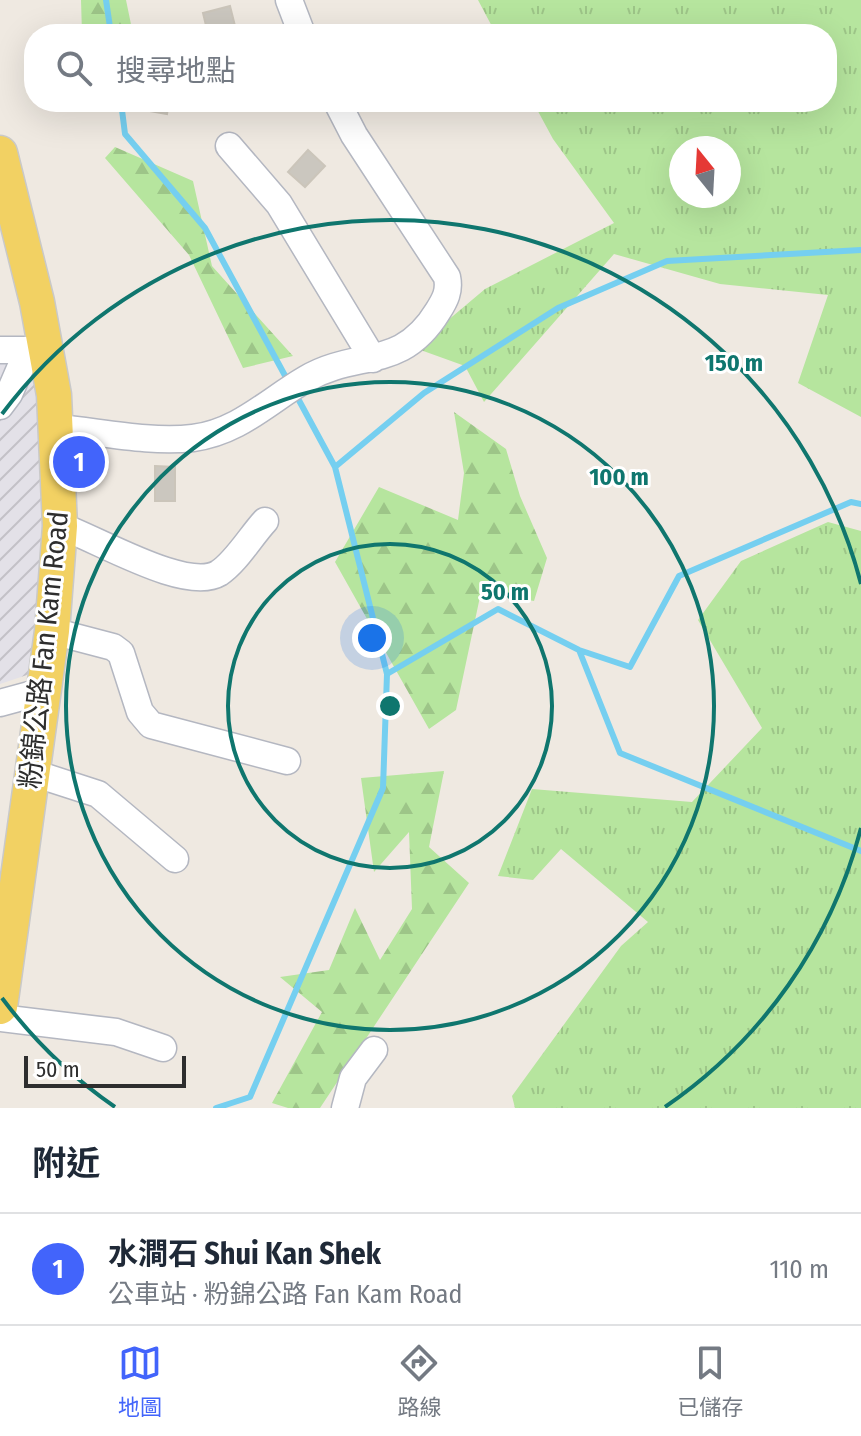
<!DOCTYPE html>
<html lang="zh-TW">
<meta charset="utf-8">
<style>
:root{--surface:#fff;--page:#f6f6f7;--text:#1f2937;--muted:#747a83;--line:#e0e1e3;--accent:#4264fb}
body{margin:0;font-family:"Fira Sans Condensed","Noto Sans TC",sans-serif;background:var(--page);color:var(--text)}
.compass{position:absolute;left:669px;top:136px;width:72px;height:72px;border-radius:50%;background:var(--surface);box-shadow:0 8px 32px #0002;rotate:342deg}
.scale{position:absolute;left:24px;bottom:20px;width:162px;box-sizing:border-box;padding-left:8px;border:4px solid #2e2e2e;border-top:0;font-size:22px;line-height:28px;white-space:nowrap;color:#2e2e2e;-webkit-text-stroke:6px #fff;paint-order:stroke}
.you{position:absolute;left:372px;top:638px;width:28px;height:28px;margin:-20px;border:6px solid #fff;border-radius:50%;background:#1a73e8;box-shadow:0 0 0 12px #1a73e833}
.badge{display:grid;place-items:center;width:52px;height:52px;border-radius:50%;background:var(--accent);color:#fff;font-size:26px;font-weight:700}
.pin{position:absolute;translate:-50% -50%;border:4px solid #fff;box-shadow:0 2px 8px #0006}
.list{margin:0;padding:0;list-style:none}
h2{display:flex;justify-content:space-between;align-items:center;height:104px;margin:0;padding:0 32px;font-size:34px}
h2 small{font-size:26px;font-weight:400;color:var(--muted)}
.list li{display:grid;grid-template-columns:52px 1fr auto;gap:24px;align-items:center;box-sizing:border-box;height:112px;padding:0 32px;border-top:2px solid var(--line)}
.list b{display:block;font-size:30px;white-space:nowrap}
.list p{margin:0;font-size:26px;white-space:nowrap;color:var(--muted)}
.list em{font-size:26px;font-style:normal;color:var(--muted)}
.icon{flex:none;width:44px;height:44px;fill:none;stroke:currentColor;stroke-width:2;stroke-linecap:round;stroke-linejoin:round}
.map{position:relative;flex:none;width:861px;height:1108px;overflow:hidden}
.search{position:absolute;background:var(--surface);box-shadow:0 8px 32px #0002;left:24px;right:24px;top:24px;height:88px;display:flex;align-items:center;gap:20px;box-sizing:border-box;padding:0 28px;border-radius:32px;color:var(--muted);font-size:30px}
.sheet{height:216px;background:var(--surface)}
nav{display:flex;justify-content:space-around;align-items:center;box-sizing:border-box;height:112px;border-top:2px solid var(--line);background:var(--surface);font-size:22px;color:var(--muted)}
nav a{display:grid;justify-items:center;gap:4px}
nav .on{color:var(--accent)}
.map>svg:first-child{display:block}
</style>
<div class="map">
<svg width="861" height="1108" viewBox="0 0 861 1108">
<defs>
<pattern id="industrial-furrows" width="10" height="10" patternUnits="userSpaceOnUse" patternTransform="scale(2)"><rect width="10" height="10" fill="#e3e1e8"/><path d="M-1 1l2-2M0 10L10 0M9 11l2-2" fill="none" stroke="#c3c1c7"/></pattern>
<pattern id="grass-tufts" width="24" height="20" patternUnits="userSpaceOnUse" patternTransform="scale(2)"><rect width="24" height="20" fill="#b6e59e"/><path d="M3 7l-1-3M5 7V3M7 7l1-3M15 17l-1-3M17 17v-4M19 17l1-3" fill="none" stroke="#9dc588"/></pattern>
<pattern id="forest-firs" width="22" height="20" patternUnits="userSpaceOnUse" patternTransform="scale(2)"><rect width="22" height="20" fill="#b6e59e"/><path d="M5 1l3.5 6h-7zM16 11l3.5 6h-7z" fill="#9dc588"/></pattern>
</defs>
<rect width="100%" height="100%" fill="#efe9e1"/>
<path fill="url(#industrial-furrows)" d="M 0,358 L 28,366 L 35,376 L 45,484 L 41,593 L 30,674 L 0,684 Z"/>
<path fill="url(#grass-tufts)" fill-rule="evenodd" d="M 478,0 L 861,0 L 861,417 L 798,383 L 828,295 L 720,284 L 614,254 L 484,402 L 465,366 L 415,348 L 485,289 L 614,223 L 553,139 L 533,102 L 827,102 L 827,34 L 496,34 ZM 681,148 L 729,148 L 729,196 L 681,196 Z
M 828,522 L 861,531 L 861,1108 L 515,1108 L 512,1096 L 621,946 L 648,922 L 561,849 L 533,880 L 498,876 L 532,789 L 692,802 L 762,728 L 698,620 L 741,561 Z"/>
<path fill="url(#forest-firs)" d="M 81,0 L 126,0 L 133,34 L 82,34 Z
M 115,147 L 193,181 L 212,266 L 293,356 L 243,368 L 189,255 L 105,158 Z
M 454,412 L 506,449 L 520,496 L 547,558 L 534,601 L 481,592 L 456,710 L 429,729 L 335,562 L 379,487 L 458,520 L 464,473 Z
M 444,771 L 429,847 L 469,883 L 320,1108 L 288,1108 L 272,1103 L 322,1012 L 280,977 L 329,970 L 355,908 L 380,960 L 412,909 L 409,832 L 374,872 L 361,778 Z"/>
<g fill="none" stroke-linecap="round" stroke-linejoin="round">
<path stroke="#75cff0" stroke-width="6" d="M 106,0 L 111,34
M 121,102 L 125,134 L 205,228 L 289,383
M 295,393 L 335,467
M 579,650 L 620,753 L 861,851
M 387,674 L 335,467 L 424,393 L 558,308 L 667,261 L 861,250
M 216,1108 L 250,1097 L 383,788 L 387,674 L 498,609 L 579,650 L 630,667 L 679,576 L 851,502 L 861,504"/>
</g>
<path fill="#cbc7bf" stroke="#cbc5ba" stroke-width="2" d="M 230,6 L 236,30 L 208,34 L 203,13 Z
M 139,102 L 169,102 L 167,114 L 138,109 Z
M 308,150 L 325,166 L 305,187 L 288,172 Z
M 155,466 L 175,467 L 175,501 L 155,501 Z"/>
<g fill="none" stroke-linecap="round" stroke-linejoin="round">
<defs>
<path id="minor" d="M 289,0 L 302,34
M 229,146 L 279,204 L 373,359
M 0,350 L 43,350
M 0,406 L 9,394 L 28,350
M 58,428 C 101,432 150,443 193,438 C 239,432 268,401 306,379 C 357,349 401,372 438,311 C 445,300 450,291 447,277 L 354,135 L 337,102
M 60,526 C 96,538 186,593 219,573 C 236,562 251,536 265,521
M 52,631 L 113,647 L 121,653 L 140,712 L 151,725 L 287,761
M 0,703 L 44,691
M 33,773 L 98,794 L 175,859
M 0,1018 L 116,1032 L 163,1048
M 345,1108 L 353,1078 L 374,1050"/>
<path id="major" d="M 0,153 L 37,302 L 54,395 L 60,526 L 52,631 L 0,1007"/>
</defs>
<use href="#minor" stroke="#b4b7c1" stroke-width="29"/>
<use href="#major" stroke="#c9c9c9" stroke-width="37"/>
<use href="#minor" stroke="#fff" stroke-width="26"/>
<use href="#major" stroke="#f2d163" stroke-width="34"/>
</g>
<g fill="none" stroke="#0f766e" stroke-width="4">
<circle cx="390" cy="706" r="162"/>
<circle cx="390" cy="706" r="324"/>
<path d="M861 828A486 486 0 0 1 665 1107M115 1107A486 486 0 0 1 2 998M2 414A486 486 0 0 1 861 584"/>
</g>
<g text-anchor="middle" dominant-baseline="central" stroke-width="6" stroke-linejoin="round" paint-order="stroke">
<g font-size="28" fill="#2e2e2e" stroke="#fff">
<text transform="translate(44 650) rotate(-84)">粉錦公路 Fan Kam Road</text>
</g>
</g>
<circle cx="390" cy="706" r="12" fill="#0f766e" stroke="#fff" stroke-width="4"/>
<g font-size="24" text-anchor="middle" font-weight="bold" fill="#0f766e" stroke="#fff" stroke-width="6" stroke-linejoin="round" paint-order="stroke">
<text x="734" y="371">150 m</text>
<text x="619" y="485">100 m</text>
<text x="505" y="600">50 m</text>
</g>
</svg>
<svg class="compass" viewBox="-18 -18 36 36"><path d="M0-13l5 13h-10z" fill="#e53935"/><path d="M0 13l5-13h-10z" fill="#747a83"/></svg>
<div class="scale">50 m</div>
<div class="you"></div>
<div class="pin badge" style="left:79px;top:462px">1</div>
<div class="search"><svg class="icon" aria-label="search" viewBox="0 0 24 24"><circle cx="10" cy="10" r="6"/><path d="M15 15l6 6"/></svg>搜尋地點</div>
</div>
<section class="sheet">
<h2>附近<small></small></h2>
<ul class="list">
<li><span class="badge">1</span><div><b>水澗石 Shui Kan Shek</b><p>公車站 · 粉錦公路 Fan Kam Road</p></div><em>110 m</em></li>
</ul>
</section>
<nav>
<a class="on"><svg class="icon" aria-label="map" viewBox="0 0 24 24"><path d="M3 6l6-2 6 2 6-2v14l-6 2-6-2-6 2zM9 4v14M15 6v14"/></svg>地圖</a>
<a><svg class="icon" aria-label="directions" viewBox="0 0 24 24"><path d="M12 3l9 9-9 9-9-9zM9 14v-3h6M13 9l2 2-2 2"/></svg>路線</a>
<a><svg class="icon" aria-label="saved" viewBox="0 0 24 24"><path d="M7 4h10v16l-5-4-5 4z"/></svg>已儲存</a>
</nav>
